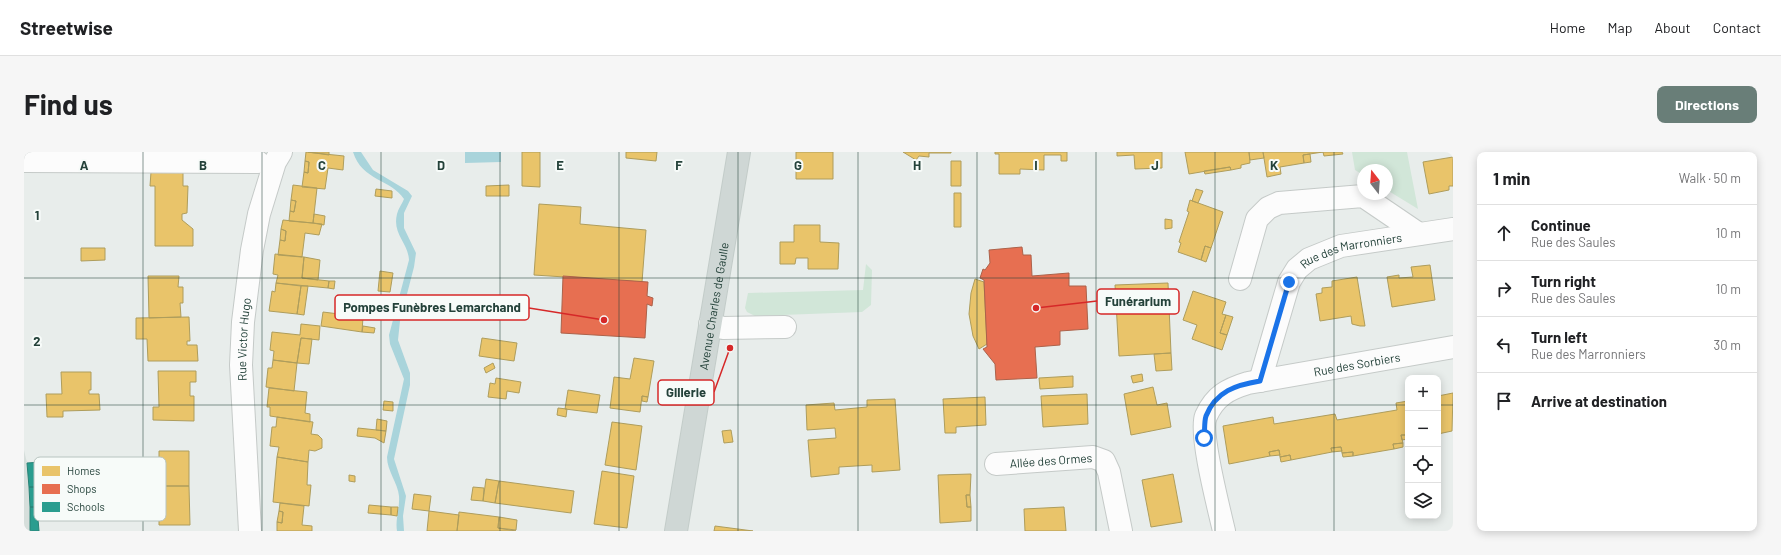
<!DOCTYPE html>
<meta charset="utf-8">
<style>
:root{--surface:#fff;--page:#f6f6f6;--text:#202124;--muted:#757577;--line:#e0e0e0;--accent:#697e78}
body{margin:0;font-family:Barlow,sans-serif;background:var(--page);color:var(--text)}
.controls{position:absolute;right:12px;bottom:12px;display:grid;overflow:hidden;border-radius:8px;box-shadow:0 2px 10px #0003}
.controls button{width:36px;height:36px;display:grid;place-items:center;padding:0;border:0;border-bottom:1px solid var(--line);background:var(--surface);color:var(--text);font:20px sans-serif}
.compass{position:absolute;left:1333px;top:12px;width:36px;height:36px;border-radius:50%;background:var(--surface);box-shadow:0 2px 10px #0003;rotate:343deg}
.stop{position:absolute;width:12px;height:12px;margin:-9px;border:3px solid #1a73e8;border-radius:50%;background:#fff}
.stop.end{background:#1a73e8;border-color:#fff;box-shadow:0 1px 4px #0008}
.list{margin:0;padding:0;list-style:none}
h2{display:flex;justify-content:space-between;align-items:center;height:52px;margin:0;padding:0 16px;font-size:17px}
h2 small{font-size:13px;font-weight:400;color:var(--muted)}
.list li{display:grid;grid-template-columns:26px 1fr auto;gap:12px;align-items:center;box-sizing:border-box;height:56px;padding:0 16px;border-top:1px solid var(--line)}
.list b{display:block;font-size:15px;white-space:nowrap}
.list p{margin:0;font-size:13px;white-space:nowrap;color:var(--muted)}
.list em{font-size:13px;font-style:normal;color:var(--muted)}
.icon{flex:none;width:22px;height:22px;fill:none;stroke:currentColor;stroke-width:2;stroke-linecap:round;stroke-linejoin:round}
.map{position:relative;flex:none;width:1429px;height:379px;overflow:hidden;border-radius:8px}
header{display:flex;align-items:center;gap:24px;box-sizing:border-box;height:56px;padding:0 20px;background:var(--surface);border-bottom:1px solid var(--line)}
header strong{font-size:19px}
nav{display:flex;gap:22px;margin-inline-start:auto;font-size:14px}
.intro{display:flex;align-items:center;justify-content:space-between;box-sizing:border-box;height:96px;padding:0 24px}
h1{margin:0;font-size:28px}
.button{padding:10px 18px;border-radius:8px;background:var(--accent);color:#fff;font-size:14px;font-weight:700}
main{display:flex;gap:24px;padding:0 24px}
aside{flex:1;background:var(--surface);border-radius:8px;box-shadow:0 2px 10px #0003}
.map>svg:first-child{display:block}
</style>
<header>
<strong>Streetwise</strong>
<nav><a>Home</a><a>Map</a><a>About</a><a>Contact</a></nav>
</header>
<div class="intro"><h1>Find us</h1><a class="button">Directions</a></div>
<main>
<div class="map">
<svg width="1429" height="379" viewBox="0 0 1429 379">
<rect width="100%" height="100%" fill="#e8edeb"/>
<path fill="#d6dedb" d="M 0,298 L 3,311 L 5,335 L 6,379 L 0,379 Z"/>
<path fill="#d1e6d8" d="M 1328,0 L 1383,0 L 1394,57 L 1363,38 L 1363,18 L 1339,18 L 1339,23 L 1331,18 Z
M 842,112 L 848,118 L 847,153 L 838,160 L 731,164 L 723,160 L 721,156 L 724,141 L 839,138 Z"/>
<path fill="#a9d4db" d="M 329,0 L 337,0 L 349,18 L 384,39 L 388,44 L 380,61 L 380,76 L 392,101 L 390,115 L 376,169 L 374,188 L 386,221 L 386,233 L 370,307 L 382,344 L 379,364 L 380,379 L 373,379 C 371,367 376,356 375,344 C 374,331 363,319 363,305 L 380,227 L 366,192 L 365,183 L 385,108 C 384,90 368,82 373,62 C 374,57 378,52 380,47 C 367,27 338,29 329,0 Z
M 441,0 L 477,0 L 477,10 L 441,11 Z"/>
<path fill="#e9c46a" stroke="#ae9d5c" d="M 282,0 L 320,4 L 319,18 L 304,16 L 301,37 L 278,35 L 280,20 L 284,21 L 285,10 L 281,9 Z
M 284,0 L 305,0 L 305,3 Z
M 498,0 L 516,0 L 516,35 L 498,34 Z
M 602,0 L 633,0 L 632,9 L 602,6 Z
M 772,0 L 809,0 L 809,27 L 772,27 Z
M 879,0 L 927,0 L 927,1 L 905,1 L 905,5 L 895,4 L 892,8 Z
M 971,0 L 1043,0 L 1043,9 L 1037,9 L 1037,3 L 1020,3 L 1020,18 L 996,17 L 996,22 L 975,22 L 975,2 L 971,2 Z
M 1093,0 L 1138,0 L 1138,16 L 1111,17 L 1110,3 L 1093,4 Z
M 1161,0 L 1225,0 L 1226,11 L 1217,13 L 1217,16 L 1207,18 L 1206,15 L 1165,22 Z
M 1225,0 L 1239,0 L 1240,6 L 1226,8 Z
M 1239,0 L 1318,0 L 1319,2 L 1300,4 L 1299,0 L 1279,3 L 1280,11 L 1256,15 L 1257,22 L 1243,25 Z
M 1286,2 L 1287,10 L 1280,11 L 1279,3 Z
M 1429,5 L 1429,34 L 1425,34 L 1425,38 L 1405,42 L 1399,10 Z
M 281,9 L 285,10 L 284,21 L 280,20 Z
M 927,9 L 937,9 L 937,34 L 927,34 Z
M 1206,15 L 1207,18 L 1181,22 L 1180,19 Z
M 127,20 L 159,20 L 159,34 L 164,34 L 163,61 L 158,62 L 158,68 L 169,77 L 169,94 L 131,94 L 131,34 L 126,34 Z
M 269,33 L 293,36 L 289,71 L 265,69 L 266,59 L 270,60 L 272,49 L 267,48 Z
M 485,33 L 485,44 L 462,44 L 462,34 Z
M 352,37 L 368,39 L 368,46 L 351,44 Z
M 1172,37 L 1179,39 L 1174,51 L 1168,49 Z
M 930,41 L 937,41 L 937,75 L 930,75 Z
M 267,48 L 272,49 L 270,60 L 266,59 Z
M 1166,48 L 1199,60 L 1187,96 L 1181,94 L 1177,108 L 1154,100 L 1157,91 L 1155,90 L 1165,60 L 1163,59 Z
M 515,52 L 557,55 L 556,72 L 622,78 L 618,130 L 510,123 Z
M 290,62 L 301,64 L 300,73 L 289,71 Z
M 1141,67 L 1148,68 L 1148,76 L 1141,77 Z
M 259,68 L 298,72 L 295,83 L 281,81 L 278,105 L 254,103 L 256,88 L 261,89 L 262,79 L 257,77 Z
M 770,73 L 796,73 L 796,90 L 815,91 L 814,117 L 784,117 L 784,106 L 772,106 L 771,112 L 756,112 L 756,90 L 770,90 Z
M 257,77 L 262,79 L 261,89 L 256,88 Z
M 1181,94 L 1187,96 L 1182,110 L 1177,108 Z
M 57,96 L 81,96 L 81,108 L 57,109 Z
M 251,102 L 280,105 L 278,126 L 305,129 L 304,136 L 252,131 L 254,123 L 249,122 Z
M 280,105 L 296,108 L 294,128 L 278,126 Z
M 1406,113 L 1411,148 L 1368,155 L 1363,125 L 1375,123 L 1375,126 L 1389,125 L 1387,115 Z
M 356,119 L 369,121 L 366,140 L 354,139 Z
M 124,124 L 155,124 L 154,135 L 159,135 L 159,151 L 156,151 L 157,165 L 125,166 Z
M 1333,125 L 1341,174 L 1336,174 L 1328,172 L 1327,164 L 1296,169 L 1292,142 L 1298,141 L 1298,136 L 1308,135 L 1308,129 Z
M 951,127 L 960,130 L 963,192 L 955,197 L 949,184 L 945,162 L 947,141 Z
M 305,129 L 311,129 L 310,137 L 304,136 Z
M 252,131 L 277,134 L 273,162 L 245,159 L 248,139 L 251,140 Z
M 1144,131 L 1147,201 L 1095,204 L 1091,133 Z
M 277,134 L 284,134 L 280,163 L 273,162 Z
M 1169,139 L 1202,150 L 1198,162 L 1202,163 L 1196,181 L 1203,183 L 1198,198 L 1168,187 L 1173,173 L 1159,168 Z
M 299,160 L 339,165 L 338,180 L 297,174 Z
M 1202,163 L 1209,165 L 1203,183 L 1196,181 Z
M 165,165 L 166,189 L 163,189 L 163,193 L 173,193 L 174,209 L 124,209 L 123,187 L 112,187 L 112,166 Z
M 277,172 L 296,174 L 295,188 L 277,186 L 273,211 L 249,208 L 250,199 L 246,198 L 248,180 L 276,183 Z
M 339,174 L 351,176 L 350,181 L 338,180 Z
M 277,186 L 288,187 L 285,212 L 273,211 Z
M 458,186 L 493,191 L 490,209 L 455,204 Z
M 1147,201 L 1148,218 L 1132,219 L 1130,202 Z
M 610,206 L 630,209 L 624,245 L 618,244 L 616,260 L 586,256 L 590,225 L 606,227 Z
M 249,208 L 273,211 L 270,239 L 242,235 L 244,216 L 248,216 Z
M 469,211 L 471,216 L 462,221 L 460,216 Z
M 134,219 L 172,219 L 172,230 L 166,230 L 166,244 L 170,244 L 170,269 L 129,268 L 129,255 L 135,255 Z
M 37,220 L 67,220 L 67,238 L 65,238 L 65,242 L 75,242 L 76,258 L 39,259 L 39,265 L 23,265 L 22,242 L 38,242 Z
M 1118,222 L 1119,229 L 1109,231 L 1107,224 Z
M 1049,224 L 1049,235 L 1016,237 L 1015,226 Z
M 472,226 L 497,230 L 495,241 L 483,239 L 482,247 L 464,245 L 466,231 L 471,232 Z
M 1129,235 L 1133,253 L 1143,251 L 1147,275 L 1107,283 L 1100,242 Z
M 245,236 L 283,240 L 281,261 L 286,262 L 286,270 L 246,264 L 246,255 L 243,255 Z
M 544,238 L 576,243 L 573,261 L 541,257 Z
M 1429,241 L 1428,279 L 1414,282 L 1414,244 Z
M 1063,242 L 1064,272 L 1019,275 L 1017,244 Z
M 618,244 L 624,245 L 623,250 L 618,249 Z
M 961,245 L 962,273 L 932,275 L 932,281 L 921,281 L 919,247 Z
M 871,247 L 876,318 L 848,320 L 848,313 L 815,315 L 815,322 L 787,325 L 784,288 L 812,286 L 811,276 L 783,278 L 782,253 L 810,251 L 811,258 L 843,255 L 843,248 Z
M 360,249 L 369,250 L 369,259 L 359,258 Z
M 1384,249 L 1384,283 L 1377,283 L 1379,291 L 1369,292 L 1370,297 L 1329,304 L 1329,300 L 1318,301 L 1317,295 L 1307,296 L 1308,300 L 1267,308 L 1266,303 L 1256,305 L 1255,298 L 1245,300 L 1246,304 L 1205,312 L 1199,274 L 1249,265 L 1250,272 L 1311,262 L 1313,268 L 1373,258 L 1372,251 Z
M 534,256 L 543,257 L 542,265 L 533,263 Z
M 253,265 L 289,270 L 287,282 L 294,283 L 298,287 L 298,296 L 291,299 L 285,298 L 284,310 L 253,305 L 255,295 L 246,294 L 248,275 L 252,275 Z
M 353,267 L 363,269 L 362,279 L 352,278 Z
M 588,270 L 618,274 L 612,318 L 581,313 Z
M 334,276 L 362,279 L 360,291 L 351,286 L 333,284 Z
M 707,278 L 709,290 L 700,291 L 698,279 Z
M 1377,283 L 1384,283 L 1384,287 L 1378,288 Z
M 1379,291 L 1379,295 L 1370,297 L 1369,292 Z
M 1317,295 L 1318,299 L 1308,300 L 1307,296 Z
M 1255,298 L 1256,303 L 1246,304 L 1245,300 Z
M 135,299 L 165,299 L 165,334 L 135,334 Z
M 1329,300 L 1329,304 L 1319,305 L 1318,301 Z
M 1266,303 L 1267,308 L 1257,310 L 1256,305 Z
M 253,305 L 284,310 L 283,333 L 287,333 L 285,354 L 249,350 Z
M 578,319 L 610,324 L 603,376 L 570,372 Z
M 947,322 L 946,343 L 942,343 L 943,355 L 947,355 L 947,369 L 916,371 L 914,323 Z
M 1149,322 L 1158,370 L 1127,375 L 1118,328 Z
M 325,323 L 331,324 L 331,330 L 325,329 Z
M 462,327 L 475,329 L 471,351 L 459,349 Z
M 475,329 L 550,339 L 547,361 L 471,351 Z
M 135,334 L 165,334 L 166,373 L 135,373 Z
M 449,335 L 460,336 L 459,349 L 447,348 Z
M 390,342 L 407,344 L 405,359 L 388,357 Z
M 942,343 L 946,343 L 947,355 L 943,355 Z
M 256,351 L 280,354 L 278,373 L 288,374 L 288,379 L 253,379 L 253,370 L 258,371 L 259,360 L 255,359 Z
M 345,353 L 367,355 L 367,363 L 344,361 Z
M 367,355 L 374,355 L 373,364 L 367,363 Z
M 1040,355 L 1042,379 L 1001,379 L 1000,357 Z
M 255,359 L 259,360 L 258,371 L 253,370 Z
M 405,359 L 435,363 L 433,379 L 403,379 Z
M 435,360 L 475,365 L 474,376 L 492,379 L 433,379 Z
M 475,365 L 493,368 L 492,378 L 474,376 Z
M 691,374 L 729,379 L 690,379 Z"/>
<path fill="#e76f51" stroke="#ac624a" d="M 998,95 L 999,103 L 1007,103 L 1008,124 L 1045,121 L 1045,134 L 1062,134 L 1064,177 L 1036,179 L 1036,193 L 1011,195 L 1013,226 L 972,228 L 971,212 L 959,197 L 963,195 L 960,128 L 956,126 L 959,117 L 961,118 L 966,111 L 965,98 Z
M 539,124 L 624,130 L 623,144 L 629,146 L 628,154 L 623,152 L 621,186 L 537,181 Z"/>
<path fill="#2a9d8f" stroke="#288276" d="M 18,310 L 19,335 L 5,335 L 3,311 Z
M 5,335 L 19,335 L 20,355 L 6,355 Z
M 6,355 L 13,355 L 15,379 L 6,379 Z"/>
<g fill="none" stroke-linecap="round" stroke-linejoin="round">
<defs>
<g id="minor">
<path d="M 0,9 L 234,10"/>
<path d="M 1216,127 L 1233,67 L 1244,56 L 1255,51 L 1339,44 L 1395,82"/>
<path d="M 686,172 L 699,176 L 761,175"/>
<path id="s1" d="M 1236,229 L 1265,130 L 1273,117 L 1285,107 L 1317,94 L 1429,77"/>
<path id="s2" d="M 972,312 L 1069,305 L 1080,309 L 1085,320 L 1097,379"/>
<path id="s3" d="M 226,379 L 217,213 L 219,170 L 228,98 L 235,62 L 251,10 L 257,0"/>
<path id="s4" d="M 1200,379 C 1195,357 1175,281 1182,264 C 1191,244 1204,237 1224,231 L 1429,195"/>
</g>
<g id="major">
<path id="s5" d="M 652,379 L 715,0"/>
</g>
</defs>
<use href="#minor" stroke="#c5cac8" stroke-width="24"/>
<use href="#major" stroke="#c3ccc9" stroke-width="24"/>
<use href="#minor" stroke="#fcfcfc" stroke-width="22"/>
<use href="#major" stroke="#cfd7d5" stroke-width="22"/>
</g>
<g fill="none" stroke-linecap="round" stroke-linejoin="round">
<path stroke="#1a73e8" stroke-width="5" d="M 1180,286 C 1181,279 1180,270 1182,264 C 1192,239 1212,233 1236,229 L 1265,130"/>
</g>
<path fill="none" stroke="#24423a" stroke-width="1" stroke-opacity="0.55" d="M 119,0 L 119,379M 238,0 L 238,379M 357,0 L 357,379M 476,0 L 476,379M 595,0 L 595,379M 714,0 L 714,379M 834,0 L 834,379M 953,0 L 953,379M 1072,0 L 1072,379M 1191,0 L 1191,379M 1310,0 L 1310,379M 0,126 L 1429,126M 0,253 L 1384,253M 1414,253 L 1429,253"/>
<g text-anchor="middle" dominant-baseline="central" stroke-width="4" stroke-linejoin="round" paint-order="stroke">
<g font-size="12" fill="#24423a" stroke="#f7fbf9">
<text stroke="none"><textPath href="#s1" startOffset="177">Rue des Marronniers</textPath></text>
<text stroke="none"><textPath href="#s5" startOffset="228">Avenue Charles de Gaulle</textPath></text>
<text stroke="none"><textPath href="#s3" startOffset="192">Rue Victor Hugo</textPath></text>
<text stroke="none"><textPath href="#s4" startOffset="283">Rue des Sorbiers</textPath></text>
<text stroke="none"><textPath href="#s2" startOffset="55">Allée des Ormes</textPath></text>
</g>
</g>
<rect x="10" y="305" width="132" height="64" rx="6" fill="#f7fbf9" stroke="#b8c4c0" stroke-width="1"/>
<rect x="18" y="314" width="18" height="10" fill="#e9c46a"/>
<rect x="18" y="332" width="18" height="10" fill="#e76f51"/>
<rect x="18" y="350" width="18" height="10" fill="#2a9d8f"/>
<g font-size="11" fill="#24423a">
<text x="43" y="323">Homes</text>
<text x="43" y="341">Shops</text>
<text x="43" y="359">Schools</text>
</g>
<g font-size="13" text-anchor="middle" font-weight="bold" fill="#24423a" stroke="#f7fbf9" stroke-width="4" stroke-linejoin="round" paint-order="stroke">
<text x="60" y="18">A</text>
<text x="179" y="18">B</text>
<text x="298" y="18">C</text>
<text x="417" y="18">D</text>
<text x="536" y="18">E</text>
<text x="655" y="18">F</text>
<text x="774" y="18">G</text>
<text x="893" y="18">H</text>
<text x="1012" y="18">I</text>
<text x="1131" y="18">J</text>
<text x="1250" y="18">K</text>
<text x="13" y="68">1</text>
<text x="13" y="194">2</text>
</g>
<path fill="none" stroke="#d62828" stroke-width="1.5" d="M1012 156L1073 149M580 168L505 156M706 196L690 240"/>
<g fill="#d62828" stroke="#f7fbf9" stroke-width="1.5">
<circle cx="1012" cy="156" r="4"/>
<circle cx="580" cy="168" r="4"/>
<circle cx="706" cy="196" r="4"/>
</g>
<g fill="#f7fbf9" stroke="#d62828" stroke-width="1.5">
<rect x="1073" y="137" width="82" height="25" rx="4"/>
<rect x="311" y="143" width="194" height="25" rx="4"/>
<rect x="634" y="228" width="56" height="25" rx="4"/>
</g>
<g font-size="13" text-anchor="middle" font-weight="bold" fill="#24423a">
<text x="1114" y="154">Funérarium</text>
<text x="408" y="160">Pompes Funèbres Lemarchand</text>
<text x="662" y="245">Gillerie</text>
</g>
</svg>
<div class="controls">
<button>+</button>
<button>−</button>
<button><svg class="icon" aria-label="locate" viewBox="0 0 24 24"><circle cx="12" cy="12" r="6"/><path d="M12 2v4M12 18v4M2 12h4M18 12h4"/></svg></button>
<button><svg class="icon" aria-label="layers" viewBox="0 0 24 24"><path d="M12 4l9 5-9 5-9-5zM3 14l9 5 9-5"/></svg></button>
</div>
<svg class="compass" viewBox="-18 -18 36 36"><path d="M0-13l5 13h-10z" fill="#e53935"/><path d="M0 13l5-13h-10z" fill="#757577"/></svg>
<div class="stop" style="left:1180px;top:286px"></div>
<div class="stop end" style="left:1265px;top:130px"></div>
</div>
<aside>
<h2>1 min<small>Walk · 50 m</small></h2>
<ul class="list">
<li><svg class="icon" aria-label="ahead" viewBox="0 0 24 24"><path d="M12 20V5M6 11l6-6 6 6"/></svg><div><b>Continue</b><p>Rue des Saules</p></div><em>10 m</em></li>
<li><svg class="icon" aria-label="right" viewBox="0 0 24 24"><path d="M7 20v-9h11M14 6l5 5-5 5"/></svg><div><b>Turn right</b><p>Rue des Saules</p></div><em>10 m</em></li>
<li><svg class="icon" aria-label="left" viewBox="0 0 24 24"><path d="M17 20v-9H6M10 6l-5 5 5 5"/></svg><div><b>Turn left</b><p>Rue des Marronniers</p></div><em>30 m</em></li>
<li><svg class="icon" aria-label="arrive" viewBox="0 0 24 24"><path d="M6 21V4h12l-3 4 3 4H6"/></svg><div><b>Arrive at destination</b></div></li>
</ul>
</aside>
</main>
